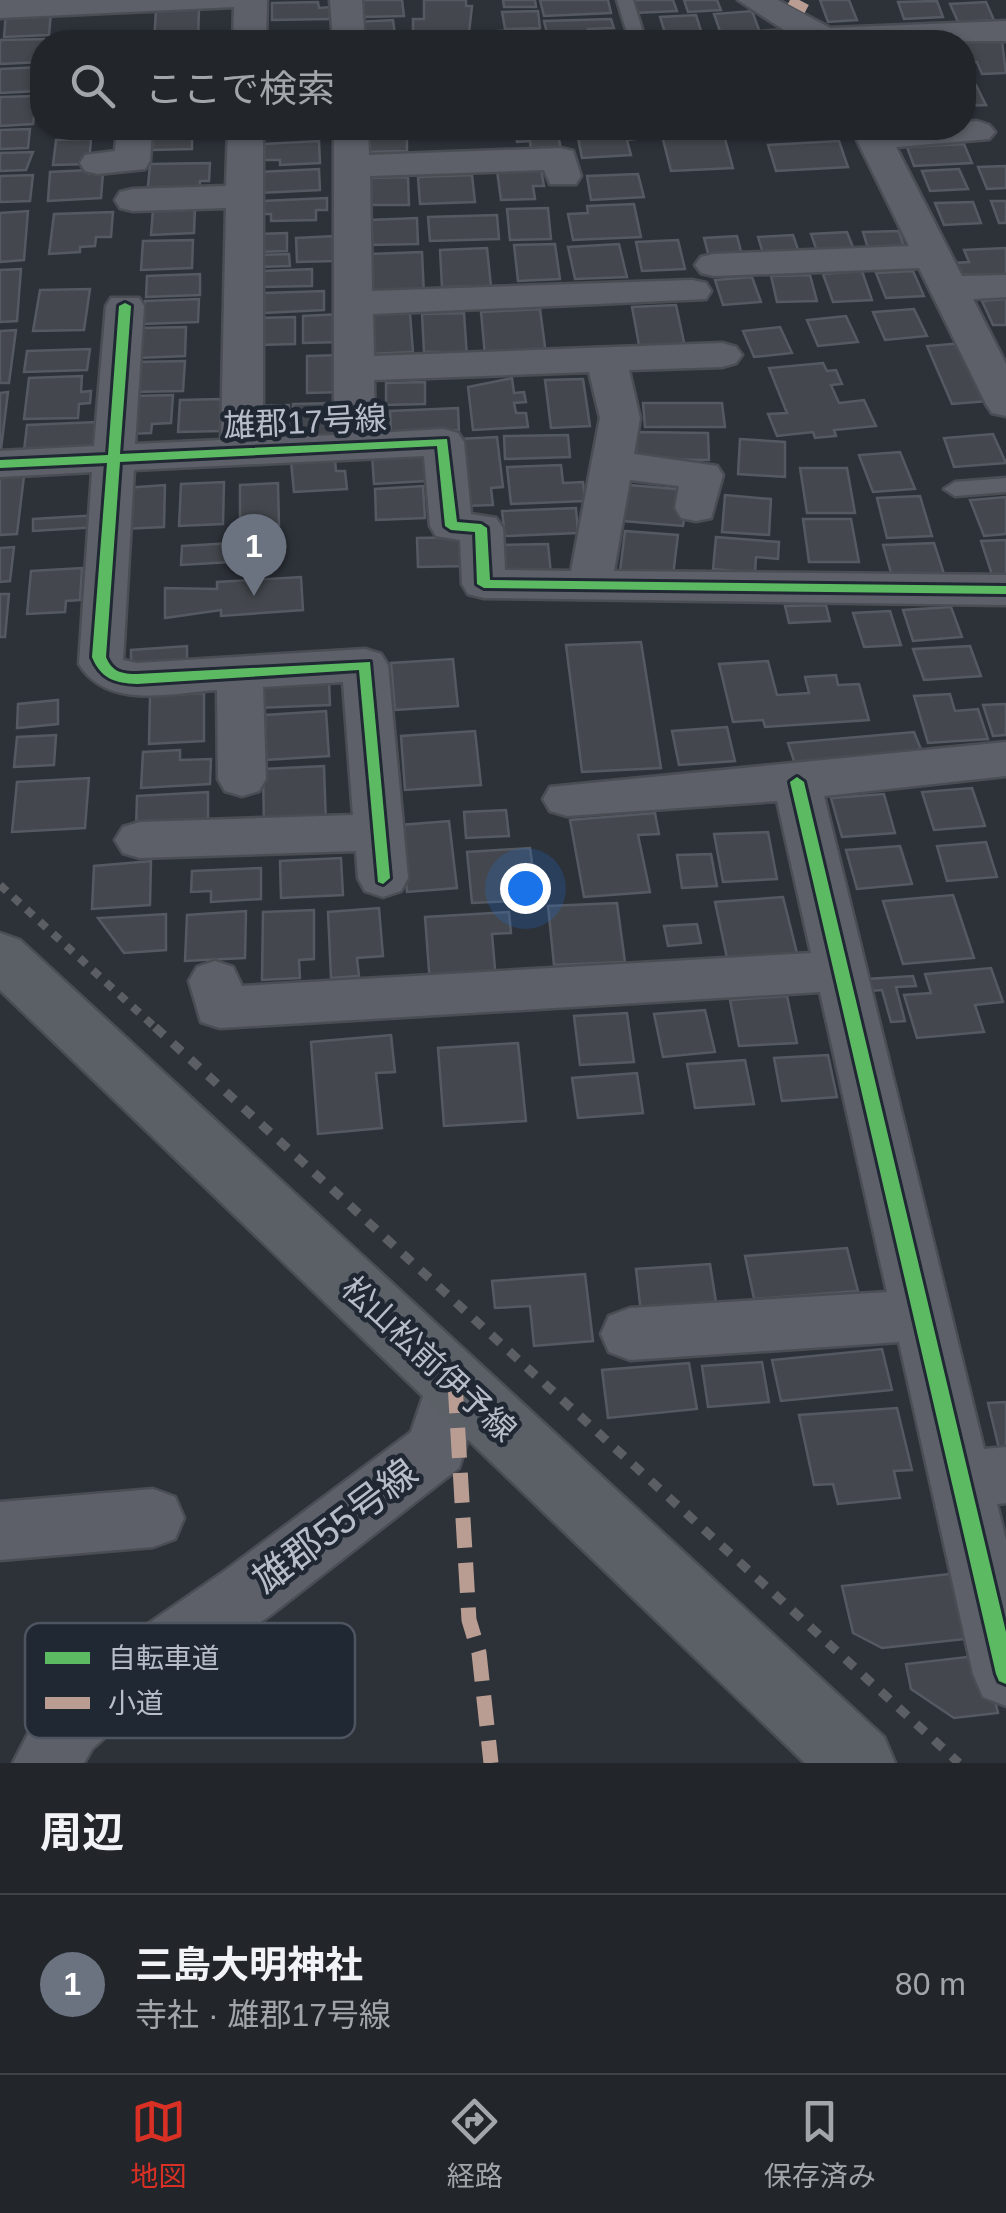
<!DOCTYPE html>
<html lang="ja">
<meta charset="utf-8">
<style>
:root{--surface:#22262b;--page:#2e3237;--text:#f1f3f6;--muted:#a2a5a9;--line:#3f4347;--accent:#d93025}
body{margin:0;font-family:Arial,"Noto Sans JP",sans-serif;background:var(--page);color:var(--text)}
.you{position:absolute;left:525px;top:888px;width:35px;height:35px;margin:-25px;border:8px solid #fff;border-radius:50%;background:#1a73e8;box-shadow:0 0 0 15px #1a73e833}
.badge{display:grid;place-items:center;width:65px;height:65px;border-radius:50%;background:var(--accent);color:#fff;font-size:32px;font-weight:700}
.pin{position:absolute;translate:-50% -82px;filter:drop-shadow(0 2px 5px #0008)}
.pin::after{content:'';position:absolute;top:52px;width:35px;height:30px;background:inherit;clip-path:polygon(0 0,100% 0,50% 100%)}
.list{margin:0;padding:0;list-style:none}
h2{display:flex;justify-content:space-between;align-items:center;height:130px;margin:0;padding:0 40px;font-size:42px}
h2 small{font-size:32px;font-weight:400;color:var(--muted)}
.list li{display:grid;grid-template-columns:65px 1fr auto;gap:30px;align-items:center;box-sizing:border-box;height:180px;padding:0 40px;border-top:2px solid var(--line)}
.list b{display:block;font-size:38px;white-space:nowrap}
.list p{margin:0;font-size:32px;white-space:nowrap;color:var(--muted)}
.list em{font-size:32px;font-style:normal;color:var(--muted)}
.icon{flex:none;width:55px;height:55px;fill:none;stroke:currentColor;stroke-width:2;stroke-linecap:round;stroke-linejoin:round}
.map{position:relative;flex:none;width:1006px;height:1763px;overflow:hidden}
.search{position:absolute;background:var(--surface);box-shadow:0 2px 8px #0004;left:30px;right:30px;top:30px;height:110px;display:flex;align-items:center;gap:25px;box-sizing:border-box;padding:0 35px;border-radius:40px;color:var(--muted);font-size:38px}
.sheet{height:310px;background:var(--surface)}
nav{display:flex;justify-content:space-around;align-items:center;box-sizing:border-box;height:140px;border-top:2px solid var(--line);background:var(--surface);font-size:28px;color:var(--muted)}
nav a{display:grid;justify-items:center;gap:5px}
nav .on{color:var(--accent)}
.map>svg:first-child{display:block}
</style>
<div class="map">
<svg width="1006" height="1763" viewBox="0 0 1006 1763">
<rect width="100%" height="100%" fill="#2d3239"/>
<path fill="#44484e" stroke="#555961" stroke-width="2.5" d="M 363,0 L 402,0 L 404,16 L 364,17 Z
M 424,0 L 466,0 L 466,6 L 472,6 L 468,42 L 424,42 L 425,32 L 413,32 L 413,19 L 424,19 Z
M 503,0 L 535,0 L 536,7 L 504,7 Z
M 540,0 L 608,0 L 611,13 L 544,16 Z
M 631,0 L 673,0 L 677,11 L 635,13 Z
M 684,0 L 717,0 L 721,10 L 688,12 Z
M 820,0 L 849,0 L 857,20 L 828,22 Z
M 937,1 L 943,17 L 904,19 L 898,2 Z
M 318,2 L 319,8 L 330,7 L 330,19 L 272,20 L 272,3 Z
M 986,2 L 994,20 L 958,22 L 950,4 Z
M 199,8 L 198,42 L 154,42 L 156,10 Z
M 538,11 L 540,28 L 505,29 L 502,12 Z
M 752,11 L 761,35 L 722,37 L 714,14 Z
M 51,12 L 49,35 L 4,37 L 6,13 Z
M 696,15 L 702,34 L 666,36 L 660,17 Z
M 611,19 L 614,28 L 588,29 L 590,42 L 549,42 L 544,21 Z
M 393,20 L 396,42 L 359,42 L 357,22 Z
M 539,30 L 539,37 L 529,37 L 530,42 L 499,40 L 498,31 Z
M 44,39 L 42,62 L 0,64 L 0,40 Z
M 1002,41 L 1006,73 L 982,74 L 977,62 L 965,63 L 964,42 L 959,42 Z
M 40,67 L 38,91 L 0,93 L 0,69 Z
M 964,85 L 976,85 L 986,105 L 964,106 Z
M 37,96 L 33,124 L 0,126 L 0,97 Z
M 58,128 L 116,128 L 115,133 L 57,134 Z
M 153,128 L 203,128 L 192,130 L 192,149 L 152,150 Z
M 263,128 L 312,128 L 312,138 L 263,139 Z
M 515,128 L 557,128 L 561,150 L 531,151 L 530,141 L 517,142 Z
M 576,128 L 633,128 L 636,139 L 627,140 L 631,155 L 582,158 Z
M 660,128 L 722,128 L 733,168 L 671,171 Z
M 30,129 L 28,148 L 0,149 L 0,130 Z
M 407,129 L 407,151 L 363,152 L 364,130 Z
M 91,139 L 89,164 L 53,165 L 56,140 Z
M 319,141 L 320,163 L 280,165 L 280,160 L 264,160 L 264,144 Z
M 839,141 L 848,167 L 776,171 L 768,145 Z
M 964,144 L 972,163 L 914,166 L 907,147 Z
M 33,152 L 26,170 L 0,171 L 0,153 Z
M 210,163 L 209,181 L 200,181 L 199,195 L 147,197 L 150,164 Z
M 1006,166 L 1006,188 L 987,189 L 978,167 Z
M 319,169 L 320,190 L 259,193 L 259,172 Z
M 541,169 L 544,186 L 533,186 L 535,199 L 501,200 L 497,171 Z
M 959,169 L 968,189 L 930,191 L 922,171 Z
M 88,170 L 89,174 L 103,173 L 101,198 L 48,201 L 50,172 Z
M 638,174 L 644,197 L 591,200 L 587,176 Z
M 33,175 L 30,201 L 0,202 L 0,176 Z
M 472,175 L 475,202 L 420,204 L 418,177 Z
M 408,177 L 409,205 L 369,205 L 369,178 Z
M 327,198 L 327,210 L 316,210 L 316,220 L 271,221 L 271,214 L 262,214 L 262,201 Z
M 991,201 L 1006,201 L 1006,223 L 999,223 Z
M 973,202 L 981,223 L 944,225 L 935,203 Z
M 634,204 L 641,237 L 573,240 L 568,214 L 588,213 L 587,206 Z
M 195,208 L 194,233 L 151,235 L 153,209 Z
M 548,208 L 551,239 L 510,240 L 507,209 Z
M 28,211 L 24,260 L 0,262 L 0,213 Z
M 113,212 L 111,237 L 96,237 L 95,246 L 80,247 L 80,252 L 49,254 L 54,214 Z
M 497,215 L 499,239 L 430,241 L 428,217 Z
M 417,218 L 418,244 L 370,245 L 369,220 Z
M 899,231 L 906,253 L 870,255 L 863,232 Z
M 847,232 L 856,255 L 819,257 L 811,234 Z
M 287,233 L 287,251 L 256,252 L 256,234 Z
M 793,235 L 801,258 L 765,260 L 758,237 Z
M 334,236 L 334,261 L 297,262 L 296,238 Z
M 737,236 L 743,259 L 710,261 L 704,238 Z
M 193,240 L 192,268 L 141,270 L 143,241 Z
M 678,240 L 685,269 L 642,271 L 636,242 Z
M 555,244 L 560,279 L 518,281 L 514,245 Z
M 619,244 L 627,277 L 575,279 L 568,247 Z
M 487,248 L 491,286 L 442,287 L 440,250 Z
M 1006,248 L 1006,274 L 958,275 L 953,263 L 969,262 L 964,250 Z
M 422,252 L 424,295 L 371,297 L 370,254 Z
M 289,254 L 290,266 L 257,267 L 257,255 Z
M 21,269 L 17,321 L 0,322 L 0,270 Z
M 312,269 L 312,286 L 261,287 L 262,271 Z
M 862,271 L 872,300 L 833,302 L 823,274 Z
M 913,271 L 924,296 L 886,298 L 876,273 Z
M 200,274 L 200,295 L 146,297 L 147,276 Z
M 810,275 L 817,301 L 777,302 L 771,276 Z
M 752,277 L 761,302 L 723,305 L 715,280 Z
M 90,289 L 84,330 L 33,331 L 40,290 Z
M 324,291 L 324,310 L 264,313 L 264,293 Z
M 199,299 L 198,322 L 142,324 L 145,301 Z
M 1006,299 L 1006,325 L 993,325 L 982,301 Z
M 676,305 L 685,347 L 639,345 L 632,307 Z
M 540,309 L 546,354 L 485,356 L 481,312 Z
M 914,309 L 927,336 L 885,340 L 873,312 Z
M 410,313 L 413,352 L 370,354 L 369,315 Z
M 464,313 L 467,357 L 442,358 L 441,352 L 424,352 L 422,314 Z
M 341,314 L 342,342 L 303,343 L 303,316 Z
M 846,316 L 858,342 L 818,346 L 807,320 Z
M 295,317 L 295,344 L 259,345 L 260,318 Z
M 186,327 L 185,356 L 138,358 L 140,328 Z
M 780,327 L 792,353 L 754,357 L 743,331 Z
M 16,330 L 9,383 L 0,383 L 0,331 Z
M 963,343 L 990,401 L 952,404 L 927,346 Z
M 90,349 L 87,370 L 24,372 L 27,351 Z
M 343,355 L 344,392 L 307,393 L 307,356 Z
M 185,361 L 183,391 L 133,392 L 135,362 Z
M 823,363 L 827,371 L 836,370 L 842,384 L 831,385 L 839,403 L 864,400 L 876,426 L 834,430 L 836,436 L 815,438 L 813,432 L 777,436 L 768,414 L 787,413 L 769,368 Z
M 82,376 L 81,392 L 91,391 L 90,403 L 79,404 L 78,418 L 24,419 L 29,378 Z
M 512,378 L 514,393 L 524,392 L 526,402 L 514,403 L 516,413 L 526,413 L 528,427 L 473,430 L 468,387 Z
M 583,379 L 590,426 L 551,428 L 545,380 Z
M 425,382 L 425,404 L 386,405 L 386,383 Z
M 8,392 L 1,449 L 0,449 L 0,393 Z
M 173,395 L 171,423 L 152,424 L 151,433 L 128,434 L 131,396 Z
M 221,399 L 220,431 L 178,432 L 180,400 Z
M 335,403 L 336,439 L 293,441 L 293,404 Z
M 643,403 L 722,403 L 725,427 L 645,427 Z
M 289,405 L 289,435 L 257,436 L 257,406 Z
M 458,408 L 459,430 L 391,432 L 390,411 Z
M 97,422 L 95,448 L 24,451 L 27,425 Z
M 636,432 L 708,433 L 709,460 L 636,459 Z
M 993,434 L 1006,463 L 954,467 L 944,438 Z
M 568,435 L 570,457 L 505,459 L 504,436 Z
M 497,437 L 503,487 L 491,488 L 493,505 L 464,506 L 458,439 Z
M 740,439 L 785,442 L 785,477 L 738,474 Z
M 423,452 L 426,481 L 374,484 L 372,455 Z
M 900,452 L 915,489 L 873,492 L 859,455 Z
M 335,459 L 336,471 L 345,471 L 347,489 L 294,492 L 291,462 Z
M 561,465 L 563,483 L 583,482 L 585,501 L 511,504 L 507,467 Z
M 800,468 L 847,468 L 855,513 L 807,513 Z
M 24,476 L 17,534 L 0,535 L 0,477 Z
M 224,482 L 223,524 L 179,526 L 181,484 Z
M 278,483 L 279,525 L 240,527 L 240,485 Z
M 165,485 L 164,527 L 123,529 L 124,488 Z
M 629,485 L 688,490 L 683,526 L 623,521 Z
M 423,486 L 425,518 L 376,520 L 375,489 Z
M 725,495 L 771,499 L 769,535 L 722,532 Z
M 920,496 L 932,536 L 887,538 L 877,498 Z
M 1006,497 L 1006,534 L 984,536 L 970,500 Z
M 576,508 L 578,533 L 505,536 L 502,511 Z
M 99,515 L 99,527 L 33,531 L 33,519 Z
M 803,519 L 851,519 L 859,562 L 809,562 Z
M 625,531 L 678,535 L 673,576 L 620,571 Z
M 470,537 L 471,566 L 418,567 L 417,538 Z
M 716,537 L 779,542 L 778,559 L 756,557 L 755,573 L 713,569 Z
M 1006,540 L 1006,580 L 994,581 L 981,541 Z
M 231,543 L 231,562 L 181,565 L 182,546 Z
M 934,543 L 946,580 L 894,583 L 883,545 Z
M 548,544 L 551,574 L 501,575 L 500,545 Z
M 14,547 L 10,581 L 0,582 L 0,548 Z
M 82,568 L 80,600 L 66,601 L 65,612 L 27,614 L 31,571 Z
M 301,577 L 303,610 L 221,616 L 221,610 L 165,618 L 165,588 L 217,589 L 217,582 Z
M 0,594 L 9,594 L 5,637 L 0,637 Z
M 826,605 L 830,621 L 789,623 L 785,606 Z
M 951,607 L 962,637 L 913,641 L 903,610 Z
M 890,611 L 901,645 L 864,647 L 853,613 Z
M 641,642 L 661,768 L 582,772 L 566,645 Z
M 187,646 L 187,668 L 131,672 L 131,650 Z
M 970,646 L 981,676 L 924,680 L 913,649 Z
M 453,659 L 458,706 L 395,710 L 391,663 Z
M 768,661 L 777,695 L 809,693 L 805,677 L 836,675 L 838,685 L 859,684 L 869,720 L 765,727 L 763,720 L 733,722 L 719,664 Z
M 329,681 L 330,705 L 256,708 L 257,684 Z
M 204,693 L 204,741 L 149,744 L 150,696 Z
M 950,694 L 955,711 L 978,709 L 988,739 L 928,743 L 914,696 Z
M 58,700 L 58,724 L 17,728 L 18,704 Z
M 1006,704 L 1006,735 L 993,736 L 983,705 Z
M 326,711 L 329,756 L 266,760 L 265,715 Z
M 727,727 L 735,761 L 679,765 L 672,731 Z
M 475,731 L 481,785 L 405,790 L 401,736 Z
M 914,732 L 922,752 L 795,764 L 788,743 Z
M 56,735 L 54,765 L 14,767 L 17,737 Z
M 180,750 L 180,760 L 211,759 L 210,784 L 141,788 L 143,752 Z
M 324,766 L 326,825 L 264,828 L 263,769 Z
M 89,778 L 85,828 L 12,832 L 17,782 Z
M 972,788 L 985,826 L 934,830 L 922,792 Z
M 208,792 L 208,825 L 136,829 L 137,796 Z
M 884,794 L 895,833 L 842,837 L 831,798 Z
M 506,810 L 509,836 L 466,838 L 464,812 Z
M 655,813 L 659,834 L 638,835 L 650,892 L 584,897 L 570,820 Z
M 449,821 L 457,888 L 407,892 L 400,825 Z
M 768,832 L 777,879 L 723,882 L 714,834 Z
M 986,842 L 997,877 L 947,881 L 937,846 Z
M 900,846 L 912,884 L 857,889 L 846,850 Z
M 530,848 L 537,900 L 472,903 L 467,852 Z
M 711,854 L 717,886 L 682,888 L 677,855 Z
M 341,858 L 343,895 L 281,898 L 280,861 Z
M 151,861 L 150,905 L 92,909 L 94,866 Z
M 261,868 L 261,899 L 211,902 L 211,891 L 191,892 L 192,871 Z
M 953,895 L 974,958 L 903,964 L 883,901 Z
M 783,897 L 797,953 L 727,958 L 715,902 Z
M 617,903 L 625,962 L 554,965 L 548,906 Z
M 379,908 L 383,956 L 357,958 L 359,976 L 331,978 L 328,912 Z
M 314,910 L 314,959 L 299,960 L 300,978 L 262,980 L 263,912 Z
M 246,911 L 245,958 L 185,961 L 187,915 Z
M 509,912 L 511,933 L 492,934 L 496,980 L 430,984 L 425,917 Z
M 166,914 L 166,950 L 124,953 L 98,918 Z
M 697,924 L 701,943 L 668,946 L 664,926 Z
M 991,968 L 1003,1002 L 975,1005 L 984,1032 L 917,1038 L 904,995 L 931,993 L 925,974 Z
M 913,976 L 916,986 L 896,987 L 905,1021 L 891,1022 L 882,990 L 870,991 L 867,979 Z
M 787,996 L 797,1043 L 739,1046 L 730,1000 Z
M 705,1010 L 715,1052 L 663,1057 L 654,1014 Z
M 627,1013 L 634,1062 L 580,1065 L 574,1016 Z
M 391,1035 L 395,1072 L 376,1073 L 382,1128 L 318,1134 L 311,1042 Z
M 518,1043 L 526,1121 L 444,1126 L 438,1048 Z
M 828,1055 L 837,1097 L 782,1101 L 774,1058 Z
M 745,1060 L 754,1104 L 695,1108 L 687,1064 Z
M 637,1073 L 643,1113 L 578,1118 L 572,1078 Z
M 847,1248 L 858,1291 L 754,1299 L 745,1256 Z
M 710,1264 L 717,1308 L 641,1313 L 636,1269 Z
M 585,1274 L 593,1341 L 534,1346 L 530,1306 L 495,1308 L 492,1281 Z
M 882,1349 L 892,1390 L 781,1401 L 772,1360 Z
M 762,1362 L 769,1402 L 708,1407 L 702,1366 Z
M 689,1363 L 697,1409 L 608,1418 L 602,1370 Z
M 1006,1402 L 1006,1465 L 1003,1465 L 988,1403 Z
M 897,1408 L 912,1470 L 894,1471 L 900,1498 L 838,1504 L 833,1484 L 814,1485 L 799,1415 Z
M 958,1573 L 975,1638 L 882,1648 L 853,1633 L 842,1586 Z
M 984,1655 L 998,1713 L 954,1718 L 911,1689 L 906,1664 Z"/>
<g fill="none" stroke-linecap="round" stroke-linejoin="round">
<defs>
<path id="service" d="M 617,0 L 633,0 L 646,42 L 630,42 Z
M 1006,478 L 1006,492 L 955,496 L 944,489 L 955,482 Z"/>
<path id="minor" d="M 0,0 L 267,0 L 266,42 L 233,42 L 234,7 L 0,18 Z
M 330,0 L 362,0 L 365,42 L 333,42 Z
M 738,0 L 778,0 L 830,28 L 1006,21 L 1006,41 L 720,42 L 724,35 L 784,30 Z
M 977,121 L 989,125 L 995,132 L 989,139 L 896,147 L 962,276 L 1006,275 L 1006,297 L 973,299 L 1006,364 L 1006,416 L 992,413 L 986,404 L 919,268 L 714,276 L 701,273 L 695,265 L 701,257 L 714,254 L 909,246 L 851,128 L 964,128 L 964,122 Z
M 117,128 L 152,128 L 150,161 L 145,169 L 98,174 L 85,171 L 80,163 L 85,155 L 115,151 Z
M 228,128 L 263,128 L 263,438 L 334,435 L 334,128 L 368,128 L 369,155 L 560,148 L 573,151 L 581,176 L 576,184 L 550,184 L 544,170 L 370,176 L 372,291 L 692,280 L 706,283 L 711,291 L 706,299 L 373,314 L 374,356 L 722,343 L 736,347 L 742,355 L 736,363 L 722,367 L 629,370 L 640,418 L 634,454 L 717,466 L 723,475 L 711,518 L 696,521 L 681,518 L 675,508 L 679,486 L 630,480 L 614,571 L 1006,575 L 1006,605 L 484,598 L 468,594 L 462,584 L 460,540 L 436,536 L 430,526 L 424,456 L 134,470 L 123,660 L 137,663 L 365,649 L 381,654 L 388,665 L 408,878 L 401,891 L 383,897 L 365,891 L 358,878 L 356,851 L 140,858 L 123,853 L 115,840 L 123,827 L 140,822 L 353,815 L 343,682 L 263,687 L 266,779 L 259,791 L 242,796 L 225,791 L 218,779 L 217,690 C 171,693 107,710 79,664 L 92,472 L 0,477 L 0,451 L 94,446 L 106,306 L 111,298 L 139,298 L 144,306 L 135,444 L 221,440 L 226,208 L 133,211 L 120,208 L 115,200 L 120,192 L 133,189 L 226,186 ZM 589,372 L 600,418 L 571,571 L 505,570 L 503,528 L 496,518 L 471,514 L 464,442 L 458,433 L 443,429 L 375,433 L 374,380 Z
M 1006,742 L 1006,776 L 824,796 L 984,1449 L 1006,1447 L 1006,1503 L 997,1504 L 1006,1540 L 1006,1706 L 983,1697 L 973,1674 L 899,1342 L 630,1360 L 609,1352 L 601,1334 L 609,1316 L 630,1308 L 887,1292 L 820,992 L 220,1028 L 201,1022 L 189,981 L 197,967 L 215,961 L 233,967 L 242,986 L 811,953 L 777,801 L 567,816 L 550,811 L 543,799 L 550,787 Z
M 455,1356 L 476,1364 L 485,1383 L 459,1468 L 272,1614 L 133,1712 L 92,1749 L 84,1763 L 13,1763 L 44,1703 L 87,1666 L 226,1570 L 411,1432 L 434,1364 Z
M 153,1489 L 175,1497 L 184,1518 L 175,1539 L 153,1547 L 0,1560 L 0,1502 Z"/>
<path id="secondary" d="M 0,933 L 20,940 L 884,1737 L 895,1763 L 805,1763 L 0,990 Z"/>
</defs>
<use href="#service" stroke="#4a4e54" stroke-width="5"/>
<use href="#minor" stroke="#4a4e54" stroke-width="5"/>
<use href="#secondary" stroke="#4a4e54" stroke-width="5"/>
<use href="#service" fill="#5d6068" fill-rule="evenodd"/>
<use href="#minor" fill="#5d6068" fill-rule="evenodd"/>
<use href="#secondary" fill="#5b5f66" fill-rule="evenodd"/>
<path stroke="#5b5f64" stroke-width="8" stroke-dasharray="9 9" stroke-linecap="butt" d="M 0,885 L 158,1030"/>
<path stroke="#5b5f64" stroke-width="9" stroke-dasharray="12 12" stroke-linecap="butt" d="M 155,1027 L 959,1763"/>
<path stroke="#b99d93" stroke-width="9" stroke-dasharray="19 9" stroke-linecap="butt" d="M 790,0 L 814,13"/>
<path stroke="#b99d93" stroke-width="15" stroke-dasharray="30 15" stroke-linecap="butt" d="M 455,1383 L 469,1620 L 479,1653 L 491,1763"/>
<defs>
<path id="cycleway" d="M 125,303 L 131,306 L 120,454 L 447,439 L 457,522 L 481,524 L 487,528 L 490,580 L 1006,586 L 1006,594 L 484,588 L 477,584 L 475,532 L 451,530 L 445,526 L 437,446 L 120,462 L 106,657 C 112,672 122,674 137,674 L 370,662 L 390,878 L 383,884 L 378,882 L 359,670 L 137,684 C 115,683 101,679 92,657 L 107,463 L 0,468 L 0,460 L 108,455 L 119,306 Z
M 797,777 L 804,782 L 1006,1632 L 1006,1684 L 999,1681 L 996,1674 L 790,782 Z"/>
</defs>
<use href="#cycleway" stroke="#202834" stroke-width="6"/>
<use href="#cycleway" fill="#5cba63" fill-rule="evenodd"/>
</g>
<g text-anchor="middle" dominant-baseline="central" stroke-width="9" stroke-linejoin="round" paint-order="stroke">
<g font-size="32" fill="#b8bec9" stroke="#202834">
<text transform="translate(305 422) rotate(-3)">雄郡17号線</text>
<text transform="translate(429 1359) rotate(43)">松山松前伊予線</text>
</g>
<g font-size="38" fill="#b8bec9" stroke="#202834">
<text transform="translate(335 1526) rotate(-37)">雄郡55号線</text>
</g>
</g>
<rect x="25" y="1623" width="330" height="115" rx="15" fill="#202834" stroke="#4e5561" stroke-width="2.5"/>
<rect x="45" y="1652" width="45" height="12" fill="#5cba63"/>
<rect x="45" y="1697" width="45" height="12" fill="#b99d93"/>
<g font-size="28" fill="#b8bec9">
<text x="108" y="1668">自転車道</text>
<text x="108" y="1713">小道</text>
</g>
</svg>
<div class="you"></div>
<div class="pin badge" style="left:254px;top:596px;background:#6b7280">1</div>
<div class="search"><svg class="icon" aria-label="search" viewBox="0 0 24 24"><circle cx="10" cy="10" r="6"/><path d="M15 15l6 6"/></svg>ここで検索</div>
</div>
<section class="sheet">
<h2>周辺<small></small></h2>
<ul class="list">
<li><span class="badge" style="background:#6b7280">1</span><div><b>三島大明神社</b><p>寺社 · 雄郡17号線</p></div><em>80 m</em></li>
</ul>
</section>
<nav>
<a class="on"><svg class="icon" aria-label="map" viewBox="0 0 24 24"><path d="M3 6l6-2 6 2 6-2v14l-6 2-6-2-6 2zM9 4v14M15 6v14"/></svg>地図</a>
<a><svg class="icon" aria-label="directions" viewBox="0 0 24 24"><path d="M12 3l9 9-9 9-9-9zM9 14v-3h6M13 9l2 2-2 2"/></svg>経路</a>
<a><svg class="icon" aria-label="saved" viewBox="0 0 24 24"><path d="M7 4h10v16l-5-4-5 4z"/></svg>保存済み</a>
</nav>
